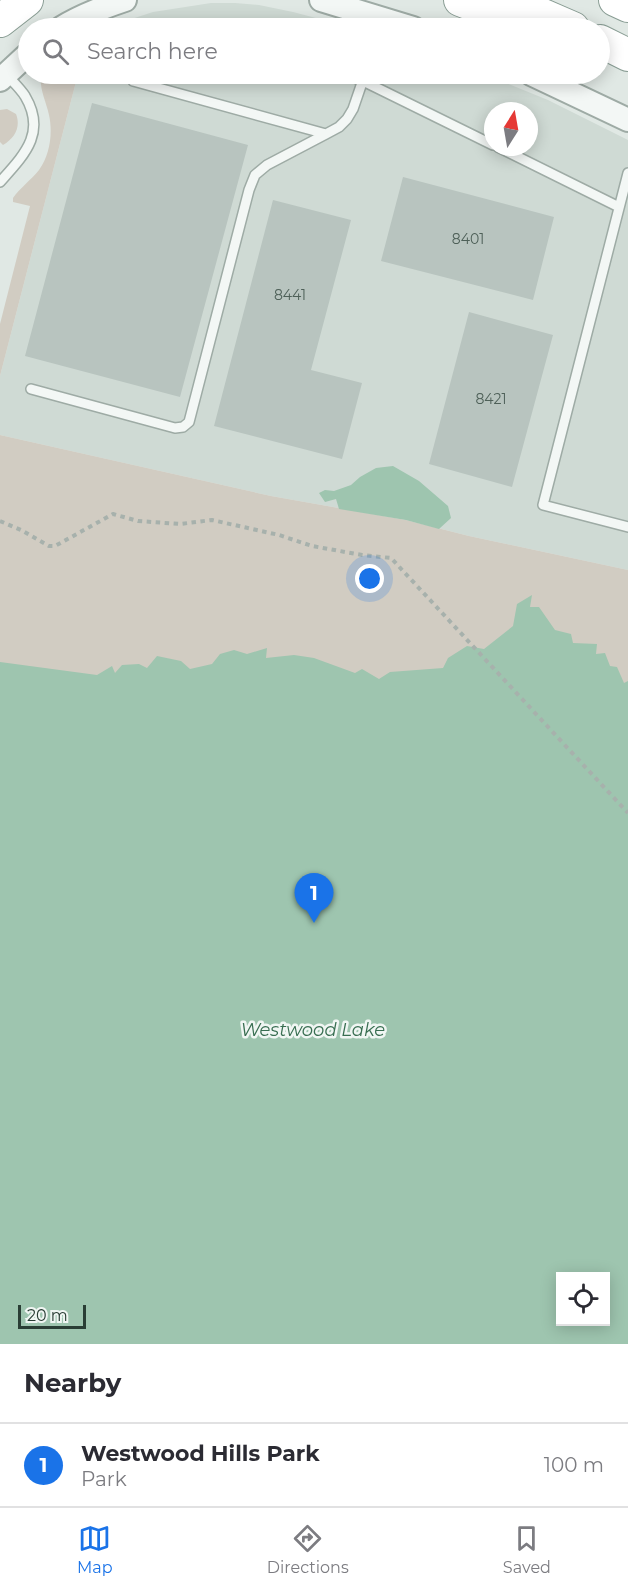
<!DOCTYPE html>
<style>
:root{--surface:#fff;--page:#f2f2f3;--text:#2b2b33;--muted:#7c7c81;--line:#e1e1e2;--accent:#1a73e8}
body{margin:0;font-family:Montserrat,sans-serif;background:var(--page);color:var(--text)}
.controls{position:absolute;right:18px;bottom:18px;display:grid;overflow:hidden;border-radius:0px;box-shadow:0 3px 15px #0003}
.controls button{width:54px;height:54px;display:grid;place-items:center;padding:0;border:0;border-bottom:2px solid var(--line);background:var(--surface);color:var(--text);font:30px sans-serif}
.compass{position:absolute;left:484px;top:102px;width:54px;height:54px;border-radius:50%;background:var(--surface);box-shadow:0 3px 15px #0003;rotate:11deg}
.scale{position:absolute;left:18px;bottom:15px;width:68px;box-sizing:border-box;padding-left:6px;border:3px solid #2a3e35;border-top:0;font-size:16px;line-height:21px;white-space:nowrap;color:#2a3e35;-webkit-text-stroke:4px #f0f6f3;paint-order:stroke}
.you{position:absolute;left:370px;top:579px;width:21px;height:21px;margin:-15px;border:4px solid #fff;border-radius:50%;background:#1a73e8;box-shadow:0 0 0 9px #1a73e833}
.badge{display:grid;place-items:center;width:39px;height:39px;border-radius:50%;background:var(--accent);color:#fff;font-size:20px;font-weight:700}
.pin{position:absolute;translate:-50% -50px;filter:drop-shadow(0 2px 3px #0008)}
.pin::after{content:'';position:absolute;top:32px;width:21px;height:18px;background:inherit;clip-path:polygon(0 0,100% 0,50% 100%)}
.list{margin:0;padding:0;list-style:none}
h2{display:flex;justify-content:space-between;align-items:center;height:78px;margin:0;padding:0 24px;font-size:26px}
h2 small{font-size:20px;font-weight:400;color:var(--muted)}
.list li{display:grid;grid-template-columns:39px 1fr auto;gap:18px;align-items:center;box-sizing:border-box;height:84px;padding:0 24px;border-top:2px solid var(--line)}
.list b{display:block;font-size:22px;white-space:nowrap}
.list p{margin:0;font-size:20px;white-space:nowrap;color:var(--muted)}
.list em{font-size:20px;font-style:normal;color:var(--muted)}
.icon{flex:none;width:33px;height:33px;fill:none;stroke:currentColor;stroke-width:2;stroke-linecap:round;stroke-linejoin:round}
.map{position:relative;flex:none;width:628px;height:1344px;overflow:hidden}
.search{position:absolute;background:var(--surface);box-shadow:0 3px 15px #0003;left:18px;right:18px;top:18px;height:66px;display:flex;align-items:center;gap:15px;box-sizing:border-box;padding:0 21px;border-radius:33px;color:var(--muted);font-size:22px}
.sheet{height:162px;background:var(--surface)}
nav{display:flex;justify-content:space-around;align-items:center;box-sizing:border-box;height:84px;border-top:2px solid var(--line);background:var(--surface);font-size:16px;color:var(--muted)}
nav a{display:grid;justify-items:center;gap:3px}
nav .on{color:var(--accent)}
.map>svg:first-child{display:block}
</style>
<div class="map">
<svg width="628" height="1344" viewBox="0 0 628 1344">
<rect width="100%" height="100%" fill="#e0e8e4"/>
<path fill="#cfdad4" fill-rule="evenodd" d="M 211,3 L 235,3 L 259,5 L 293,12 L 354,28 L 104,28 L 153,12 Z
M 78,74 L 484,74 L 548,100 L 628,140 L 628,570 L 469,536 L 406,520 L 271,496 L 0,435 L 0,376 ZM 493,111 L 529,111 L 529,147 L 493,147 Z"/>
<path fill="#d1ccc2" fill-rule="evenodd" d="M 41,74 L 78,74 L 0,376 L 0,324 L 30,206 L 13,202 L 13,198 C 20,188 31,180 39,170 C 50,155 53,133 49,115 C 46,101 39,89 41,74 Z
M 7,109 L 16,114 C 21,127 15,138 3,145 L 0,142 L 0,110 Z
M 0,435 L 271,496 L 406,520 L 469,536 L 628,570 L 628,1344 L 0,1344 ZM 560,1276 L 606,1276 L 606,1322 L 560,1322 Z"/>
<path fill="#9ec5af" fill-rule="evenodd" d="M 393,466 L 419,481 L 448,506 L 451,518 L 439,529 L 406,520 L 339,509 L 336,499 L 325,502 L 319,493 L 325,490 L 334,491 L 351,485 L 360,477 L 376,468 Z
M 532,595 L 530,607 L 539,607 L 555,630 L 571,634 L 573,643 L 597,644 L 596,654 L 605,653 L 610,666 L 617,667 L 624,683 L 628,681 L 628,1344 L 0,1344 L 0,662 L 97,675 L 112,666 L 115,673 L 122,665 L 139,664 L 147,668 L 157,656 L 181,661 L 190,669 L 212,664 L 220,654 L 234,650 L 247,654 L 267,648 L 266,658 L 294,655 L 314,658 L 355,673 L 362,669 L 379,679 L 390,672 L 443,668 L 448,658 L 467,646 L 484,649 L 513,626 L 517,604 ZM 560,1276 L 606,1276 L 606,1322 L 560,1322 Z"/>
<path fill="#b8c4bf" d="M 92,103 L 248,145 L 180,397 L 25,356 Z
M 403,177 L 554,217 L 533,300 L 381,261 Z
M 273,200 L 351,220 L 311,370 L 362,383 L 342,459 L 214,426 Z
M 469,312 L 553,335 L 512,487 L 429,464 Z"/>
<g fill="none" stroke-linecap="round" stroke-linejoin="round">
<defs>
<path id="service" d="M 344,74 L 363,81 L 493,145
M 133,81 L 326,134
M 133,81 L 144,74
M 498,147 L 619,207
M 628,173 L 543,505 L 628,527
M 0,182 C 24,155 47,133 25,96 C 20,88 12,81 6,74
M 31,389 L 175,428 L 183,427 L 189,422 L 249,190 L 255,175 L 267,165 L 326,134 L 339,127 L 347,119 L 353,109 L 365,74"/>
<path id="tertiary" d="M 321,0 L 413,28
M 61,28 C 80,16 104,7 125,0
M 531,74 L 628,120
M 0,80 L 28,54"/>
<path id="motorway" d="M 460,0 L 532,28
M 615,0 L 628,6
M 513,2 L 573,28
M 0,21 L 27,0
M 600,41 L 628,55"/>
</defs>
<use href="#service" stroke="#9eaba5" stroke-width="12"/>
<use href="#tertiary" stroke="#9eaba5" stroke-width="26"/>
<use href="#motorway" stroke="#899d94" stroke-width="34"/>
<path stroke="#a7b1ac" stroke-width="4" stroke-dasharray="4.5 4.5" stroke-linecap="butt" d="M 0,521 L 21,530 L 49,546 L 55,546 L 113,514 L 138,521 L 180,524 L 212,520 L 279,535 L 312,546 L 362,555 L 391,558 L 628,813"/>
<use href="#service" stroke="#f3f7f5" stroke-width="9"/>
<use href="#tertiary" stroke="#f3f7f5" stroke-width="22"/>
<use href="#motorway" stroke="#fff" stroke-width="32"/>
</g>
<g text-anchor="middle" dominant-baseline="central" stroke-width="5" stroke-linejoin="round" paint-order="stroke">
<g font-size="14" fill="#4e6058">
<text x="468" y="239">8401</text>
<text x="290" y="295">8441</text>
<text x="491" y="399">8421</text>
</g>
<g font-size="18" font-style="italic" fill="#386e51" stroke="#f0f6f3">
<text x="313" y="1030">Westwood Lake</text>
</g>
</g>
</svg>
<div class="controls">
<button><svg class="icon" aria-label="locate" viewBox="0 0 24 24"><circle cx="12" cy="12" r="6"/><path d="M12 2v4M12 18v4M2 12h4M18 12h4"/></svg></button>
</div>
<svg class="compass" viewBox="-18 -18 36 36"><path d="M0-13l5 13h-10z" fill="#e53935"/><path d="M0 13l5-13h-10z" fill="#7c7c81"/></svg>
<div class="scale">20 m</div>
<div class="you"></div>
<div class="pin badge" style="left:314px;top:923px">1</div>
<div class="search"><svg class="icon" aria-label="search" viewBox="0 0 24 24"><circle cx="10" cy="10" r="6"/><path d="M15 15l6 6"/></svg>Search here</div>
</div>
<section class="sheet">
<h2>Nearby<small></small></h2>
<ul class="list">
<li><span class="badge">1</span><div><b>Westwood Hills Park</b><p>Park</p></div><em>100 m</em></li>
</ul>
</section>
<nav>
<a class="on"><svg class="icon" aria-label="map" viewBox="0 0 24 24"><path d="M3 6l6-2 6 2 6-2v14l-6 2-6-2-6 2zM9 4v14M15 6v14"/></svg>Map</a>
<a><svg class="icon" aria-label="directions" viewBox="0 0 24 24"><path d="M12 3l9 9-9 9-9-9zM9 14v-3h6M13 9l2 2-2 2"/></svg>Directions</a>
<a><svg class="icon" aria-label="saved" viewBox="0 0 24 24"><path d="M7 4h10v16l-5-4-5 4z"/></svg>Saved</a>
</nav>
